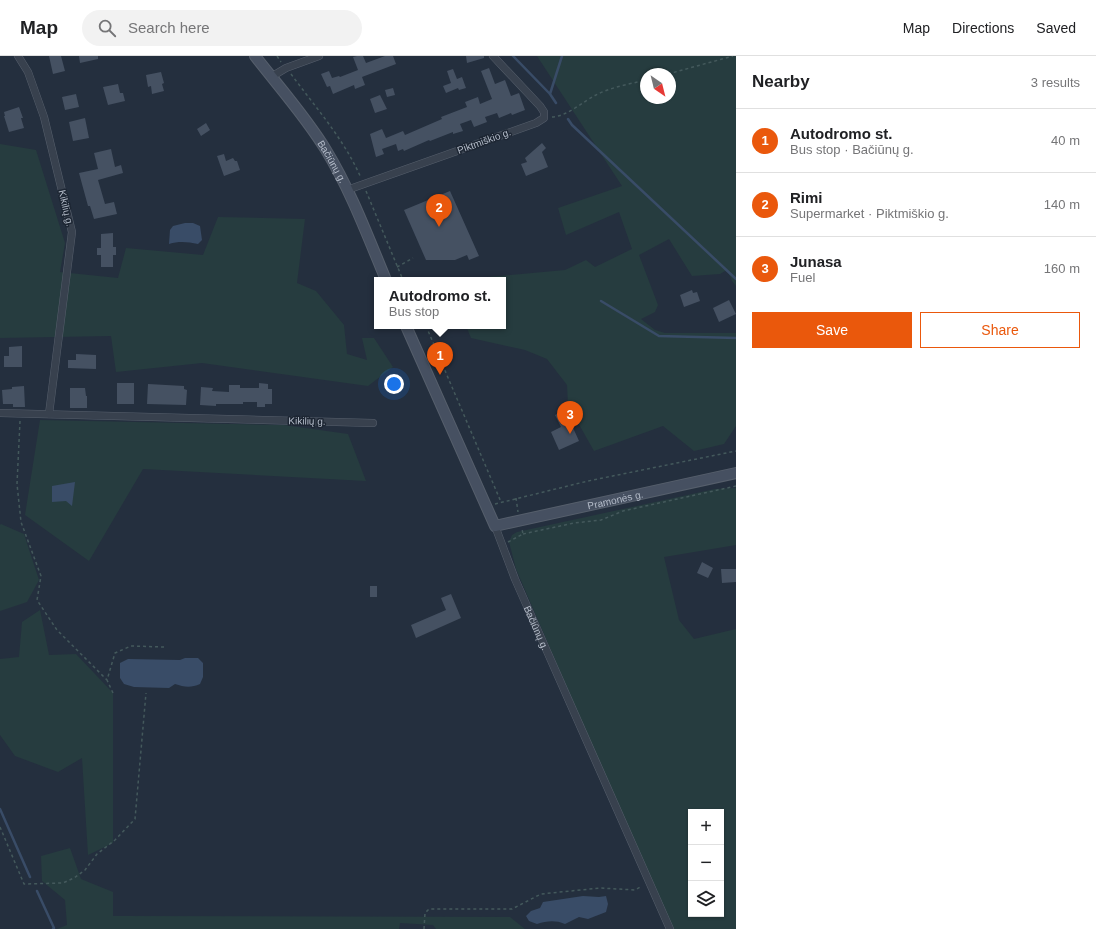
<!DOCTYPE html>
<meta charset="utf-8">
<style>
:root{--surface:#fff;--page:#f2f2f2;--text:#202124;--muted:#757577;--line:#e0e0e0;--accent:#ea580c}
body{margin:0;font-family:Helvetica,sans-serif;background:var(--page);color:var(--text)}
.controls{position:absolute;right:12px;bottom:12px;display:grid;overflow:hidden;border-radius:0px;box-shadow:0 1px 3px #0004}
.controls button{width:36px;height:36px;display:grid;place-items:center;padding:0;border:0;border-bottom:1px solid var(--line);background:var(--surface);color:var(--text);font:20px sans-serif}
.compass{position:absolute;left:640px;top:12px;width:36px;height:36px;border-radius:50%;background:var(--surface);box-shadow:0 1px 3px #0004;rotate:145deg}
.you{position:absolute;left:394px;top:328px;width:14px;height:14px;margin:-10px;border:3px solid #fff;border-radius:50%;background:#1a73e8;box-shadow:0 0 0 6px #1a73e833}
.badge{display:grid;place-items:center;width:26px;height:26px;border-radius:50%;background:var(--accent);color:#fff;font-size:13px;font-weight:700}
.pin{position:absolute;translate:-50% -33px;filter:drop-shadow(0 1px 2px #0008)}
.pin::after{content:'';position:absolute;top:21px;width:14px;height:12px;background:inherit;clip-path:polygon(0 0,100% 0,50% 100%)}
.popup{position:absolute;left:374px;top:221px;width:132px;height:52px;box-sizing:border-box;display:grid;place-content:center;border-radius:0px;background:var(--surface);filter:drop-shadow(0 1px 3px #0005);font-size:13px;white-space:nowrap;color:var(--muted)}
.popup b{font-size:15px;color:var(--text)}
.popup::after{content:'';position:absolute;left:50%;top:100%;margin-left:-8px;border:8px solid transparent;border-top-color:var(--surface)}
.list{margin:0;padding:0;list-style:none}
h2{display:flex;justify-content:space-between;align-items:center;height:52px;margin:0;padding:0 16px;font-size:17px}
h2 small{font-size:13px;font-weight:400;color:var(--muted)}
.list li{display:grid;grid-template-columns:26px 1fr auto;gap:12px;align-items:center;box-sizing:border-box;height:64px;padding:0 16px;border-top:1px solid var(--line)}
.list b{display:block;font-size:15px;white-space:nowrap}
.list p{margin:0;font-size:13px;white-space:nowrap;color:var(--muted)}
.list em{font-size:13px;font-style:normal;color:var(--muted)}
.actions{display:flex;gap:8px;padding:12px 16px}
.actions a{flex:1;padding:9px 0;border:1px solid var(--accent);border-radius:0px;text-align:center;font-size:14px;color:var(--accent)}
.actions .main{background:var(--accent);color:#fff}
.icon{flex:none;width:22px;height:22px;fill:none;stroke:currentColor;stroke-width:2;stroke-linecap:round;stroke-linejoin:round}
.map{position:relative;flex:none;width:736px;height:873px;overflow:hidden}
header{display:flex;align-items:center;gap:24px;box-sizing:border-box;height:56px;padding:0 20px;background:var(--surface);border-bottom:1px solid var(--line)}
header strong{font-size:19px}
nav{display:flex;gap:22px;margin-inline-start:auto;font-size:14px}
.search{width:280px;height:36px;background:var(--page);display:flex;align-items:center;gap:10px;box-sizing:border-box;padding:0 14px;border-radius:22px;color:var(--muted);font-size:15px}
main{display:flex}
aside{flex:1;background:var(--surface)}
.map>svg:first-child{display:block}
</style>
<header>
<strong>Map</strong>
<div class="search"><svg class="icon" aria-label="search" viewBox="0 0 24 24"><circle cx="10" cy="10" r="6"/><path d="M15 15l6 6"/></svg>Search here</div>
<nav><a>Map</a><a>Directions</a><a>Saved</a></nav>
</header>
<main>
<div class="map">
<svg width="736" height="873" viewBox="0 0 736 873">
<rect width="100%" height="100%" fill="#242f3e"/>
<path fill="#263c3f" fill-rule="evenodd" d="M 537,0 L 736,0 L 736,230 L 732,225 L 728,216 L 725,215 L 720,218 L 692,220 L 669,183 L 639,199 L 658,249 L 655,256 L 641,263 L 655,274 L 665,277 L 736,277 L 736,370 L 724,388 L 694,395 L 663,370 L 594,395 L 568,349 L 567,329 L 547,303 L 525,294 L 471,282 L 466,270 L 503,270 L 503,224 L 454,224 L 565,214 L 586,204 L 595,211 L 632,193 L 619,156 L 566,179 L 558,152 L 622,130 ZM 646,18 L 670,18 L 670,42 L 646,42 Z
M 0,88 L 36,94 L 65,187 L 60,216 L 118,222 L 126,192 L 203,199 L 218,161 L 305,163 L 297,227 L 316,235 L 344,269 L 347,298 L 367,304 L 362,282 L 374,282 L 393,311 L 368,330 L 202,307 L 116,316 L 111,280 L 0,282 Z
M 40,364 L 284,369 L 348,378 L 366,425 L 143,413 L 89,505 L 25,459 Z
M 736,432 L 736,489 L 664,501 L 679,564 L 694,583 L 736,573 L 736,873 L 671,873 L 516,513 L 509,486 L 512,479 L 517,476 L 715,433 ZM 691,756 L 721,756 L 721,858 L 691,858 Z
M 1,468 L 24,478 L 39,524 L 27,546 L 0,555 L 0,469 Z
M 40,554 L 49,599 L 76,598 L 113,637 L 113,787 L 88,799 L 82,702 L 58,716 L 15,700 L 0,679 L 0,603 L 19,601 L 22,566 Z
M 70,792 L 81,823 L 113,836 L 113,860 L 510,861 L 525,873 L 436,873 L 433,869 L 400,867 L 399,873 L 57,873 L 67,869 L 65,844 L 42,825 L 41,800 Z"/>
<path fill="#394c67" d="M 185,167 L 193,167 L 200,170 L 202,184 L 198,188 C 188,186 179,185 169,188 L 170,174 L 173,170 Z
M 75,426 L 72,450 L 66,445 L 52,446 L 52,430 Z
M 185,602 L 198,602 L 203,607 L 203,621 L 200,628 C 191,632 184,631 175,628 L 169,632 L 134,631 L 124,628 L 120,622 L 120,607 L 128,603 L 180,604 Z
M 583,840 L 599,841 L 606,840 L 608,848 L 606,856 L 588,863 L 579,861 L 565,868 C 555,864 547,865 537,868 L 529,865 L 526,860 L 531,855 L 540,852 L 543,846 Z"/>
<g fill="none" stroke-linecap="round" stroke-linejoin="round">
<path stroke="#394c67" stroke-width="2.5" d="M 513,0 L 550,38 L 556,47
M 550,38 L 562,0
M 568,63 L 572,69 L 736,223
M 601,245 L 659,280 L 736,282
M 0,753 L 30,821
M 37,835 L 54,872 L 53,873"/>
</g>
<path fill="#455162" d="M 49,0 L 61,0 L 65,15 L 53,18 Z
M 79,0 L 98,0 L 98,3 L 80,7 Z
M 357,0 L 363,0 L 366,7 L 385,0 L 393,0 L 396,8 L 362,21 L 365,29 L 355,33 L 354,29 L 333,38 L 330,30 L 327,31 L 321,18 L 329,15 L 332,22 L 339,20 L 340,21 L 358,14 L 353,1 Z
M 466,0 L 484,0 L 484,2 L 467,7 Z
M 489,12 L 495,28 L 505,24 L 511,40 L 519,37 L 525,54 L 512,59 L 511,57 L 499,62 L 497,57 L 485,61 L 487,66 L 474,71 L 471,64 L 460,68 L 463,75 L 453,78 L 453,76 L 430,85 L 429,84 L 404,95 L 403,93 L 398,95 L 396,88 L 382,93 L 384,98 L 376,101 L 370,78 L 382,73 L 386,82 L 403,75 L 405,79 L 442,63 L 441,61 L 467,51 L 465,46 L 478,41 L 480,48 L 492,43 L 481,15 Z
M 453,13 L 457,23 L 462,21 L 466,32 L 459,34 L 458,32 L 446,37 L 443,30 L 451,27 L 447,15 Z
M 161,16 L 164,27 L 162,28 L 164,35 L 152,38 L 151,30 L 148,31 L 146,19 Z
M 118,28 L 120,37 L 123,37 L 125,45 L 108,49 L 103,31 Z
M 393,32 L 395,39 L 387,41 L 385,34 Z
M 76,38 L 79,51 L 65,54 L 62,41 Z
M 380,39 L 387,53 L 375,57 L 370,43 Z
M 19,51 L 23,62 L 21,62 L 24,72 L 9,76 L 4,60 L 5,60 L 4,56 Z
M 85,62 L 89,82 L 73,85 L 69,66 Z
M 206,67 L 210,74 L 201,80 L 197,73 Z
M 542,87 L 546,92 L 542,96 L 548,111 L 526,120 L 521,108 L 527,106 L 525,102 Z
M 111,93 L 115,111 L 121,109 L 123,117 L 98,124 L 105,148 L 114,146 L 117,158 L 94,163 L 90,150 L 88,150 L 79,117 L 98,113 L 94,97 Z
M 224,98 L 226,105 L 233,102 L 235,105 L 237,105 L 240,114 L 224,120 L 217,100 Z
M 450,135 L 479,200 L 469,204 L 467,199 L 455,204 L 426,204 L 404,154 Z
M 113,177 L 113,191 L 116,191 L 116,199 L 113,199 L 113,211 L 101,211 L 101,199 L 97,199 L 97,192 L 101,192 L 101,178 Z
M 692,234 L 693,237 L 697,236 L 700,245 L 684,251 L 680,239 Z
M 729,244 L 736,258 L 719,266 L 713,252 Z
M 22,290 L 22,311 L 4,311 L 4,300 L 9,300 L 9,291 Z
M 76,298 L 96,299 L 96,313 L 68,312 L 68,304 L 76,304 Z
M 117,327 L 134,327 L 134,348 L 117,348 Z
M 259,327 L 268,328 L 268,333 L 272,333 L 272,348 L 265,348 L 265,351 L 257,351 L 257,346 L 243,346 L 243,348 L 216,348 L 216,350 L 200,349 L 201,331 L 213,332 L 212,335 L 229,336 L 229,329 L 240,329 L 240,332 L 259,332 Z
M 148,328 L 184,330 L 184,333 L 187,334 L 186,349 L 147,348 Z
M 24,330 L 25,351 L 13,351 L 13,348 L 3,348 L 2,334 L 12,333 L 12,331 Z
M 70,332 L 85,332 L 86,340 L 87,340 L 87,352 L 70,352 Z
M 565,354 L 579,385 L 559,394 L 551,376 L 561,371 L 555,359 Z
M 702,506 L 713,512 L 708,522 L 697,517 Z
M 721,513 L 736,513 L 736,526 L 722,527 Z
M 370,530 L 377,530 L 377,541 L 370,541 Z
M 451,538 L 461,562 L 416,582 L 411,569 L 446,554 L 441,542 Z"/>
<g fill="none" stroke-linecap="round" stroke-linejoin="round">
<defs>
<g id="street">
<path d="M 18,0 L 28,16 L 44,61 L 72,176 L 49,358"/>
<path d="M 271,21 L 286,12 L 319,0"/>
<path d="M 347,134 L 536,67 L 544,62 L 544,56 L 540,50 L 493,0"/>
<path d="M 0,357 L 373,367"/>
<path id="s1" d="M 495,470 L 515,523 L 670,873"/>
</g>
<g id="secondary">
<path id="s2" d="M 255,0 C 279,31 306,61 326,94 C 351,135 368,181 386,224"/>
<path id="s3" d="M 406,270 L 495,470 L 736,417"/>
</g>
</defs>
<use href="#street" stroke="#565f6c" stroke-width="8"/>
<use href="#secondary" stroke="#565f6c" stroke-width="12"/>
<path stroke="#44595c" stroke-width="1.5" stroke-dasharray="3 3" stroke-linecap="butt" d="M 277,0 L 281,6
M 291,18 C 316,52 344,83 361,122
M 668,18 L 733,0
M 552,61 C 568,60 582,46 596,39 C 611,31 630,28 646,24
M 366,135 L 403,224
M 397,211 L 413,202
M 426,270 L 501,446
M 20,365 L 17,428 L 21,466 L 41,520 L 37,544 L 57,574 L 107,624
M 516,442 L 518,456
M 495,448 L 588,425 L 736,395
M 523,478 L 574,467 L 601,464 L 623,455 L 736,430
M 508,486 L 523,478 L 522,473
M 113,637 L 107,624 L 115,597 L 131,590 L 164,591
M 0,771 L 24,828 L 63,827 L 74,822 L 85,814 L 97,798 L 115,784 L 135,763 L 146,637
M 424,873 L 425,857 L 429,853 L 512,853 L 541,838 L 600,832 L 635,834 L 642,830"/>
<use href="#street" stroke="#38414e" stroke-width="7"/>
<use href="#secondary" stroke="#465061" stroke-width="10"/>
</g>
<g text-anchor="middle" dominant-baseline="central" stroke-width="3" stroke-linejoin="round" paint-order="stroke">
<g font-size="10" fill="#b4bcc9" stroke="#1d2633">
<text transform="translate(484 85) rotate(-20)">Piktmiškio g.</text>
<text stroke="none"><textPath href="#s2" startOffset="131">Bačiūnų g.</textPath></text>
<text transform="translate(66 152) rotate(77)">Kikilių g.</text>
<text transform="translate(307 365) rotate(1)">Kikilių g.</text>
<text stroke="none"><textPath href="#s3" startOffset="342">Pramonės g.</textPath></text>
<text stroke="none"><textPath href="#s1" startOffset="110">Bačiūnų g.</textPath></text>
</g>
</g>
</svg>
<div class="controls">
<button>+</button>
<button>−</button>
<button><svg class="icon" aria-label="layers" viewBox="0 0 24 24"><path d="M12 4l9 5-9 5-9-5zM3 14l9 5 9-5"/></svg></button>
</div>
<svg class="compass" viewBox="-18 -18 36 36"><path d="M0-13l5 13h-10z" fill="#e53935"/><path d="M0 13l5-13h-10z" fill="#757577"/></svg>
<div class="you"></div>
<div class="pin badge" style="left:440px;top:319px">1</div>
<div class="popup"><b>Autodromo st.</b>Bus stop</div>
<div class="pin badge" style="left:439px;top:171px">2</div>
<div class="pin badge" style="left:570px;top:378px">3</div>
</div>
<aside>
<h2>Nearby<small>3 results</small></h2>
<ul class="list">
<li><span class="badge">1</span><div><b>Autodromo st.</b><p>Bus stop · Bačiūnų g.</p></div><em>40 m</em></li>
<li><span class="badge">2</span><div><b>Rimi</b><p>Supermarket · Piktmiškio g.</p></div><em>140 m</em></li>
<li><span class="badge">3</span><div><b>Junasa</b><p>Fuel</p></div><em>160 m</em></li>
</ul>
<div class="actions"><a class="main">Save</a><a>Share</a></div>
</aside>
</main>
